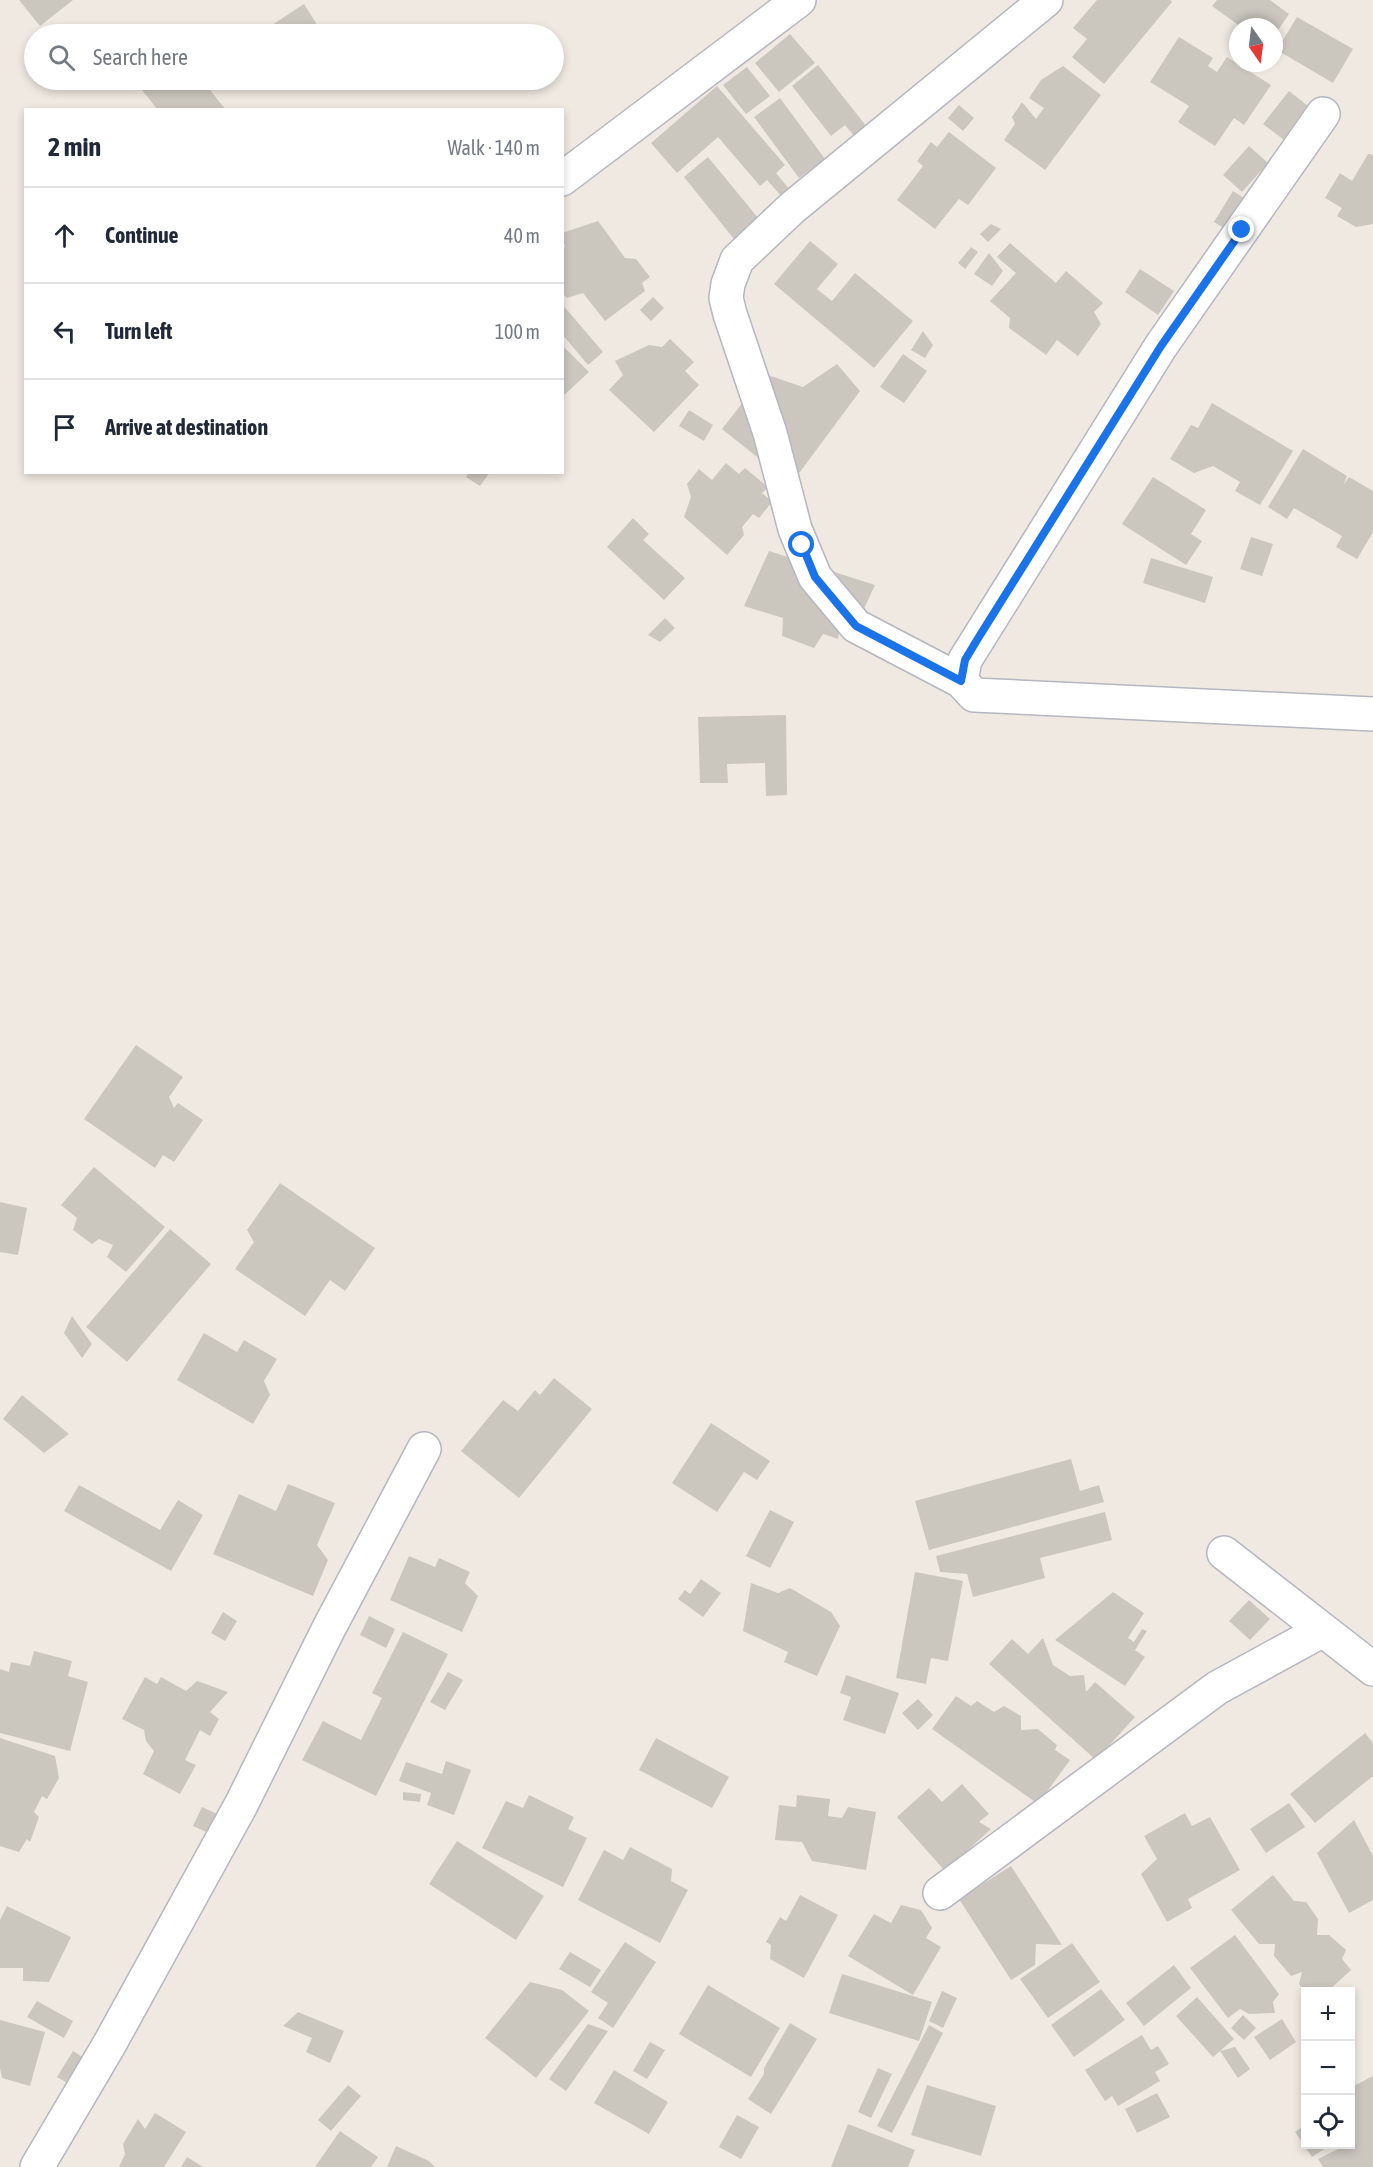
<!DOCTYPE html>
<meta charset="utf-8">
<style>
:root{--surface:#fff;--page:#f6f6f7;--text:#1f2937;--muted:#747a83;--line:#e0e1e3}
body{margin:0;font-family:"Asap Condensed",sans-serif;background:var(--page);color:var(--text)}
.controls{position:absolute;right:18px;bottom:18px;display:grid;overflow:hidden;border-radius:0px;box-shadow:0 3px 9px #0003}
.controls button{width:54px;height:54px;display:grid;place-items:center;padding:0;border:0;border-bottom:2px solid var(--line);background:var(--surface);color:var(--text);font:30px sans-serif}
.compass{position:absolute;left:1229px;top:18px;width:54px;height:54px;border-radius:50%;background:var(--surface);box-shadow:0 3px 9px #0003;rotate:166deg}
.stop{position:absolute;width:18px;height:18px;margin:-14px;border:4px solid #1a73e8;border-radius:50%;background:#fff}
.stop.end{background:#1a73e8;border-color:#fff;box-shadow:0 2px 6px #0008}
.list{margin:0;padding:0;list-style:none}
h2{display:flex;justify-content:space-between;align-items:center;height:78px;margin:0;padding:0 24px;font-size:26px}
h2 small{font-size:20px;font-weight:400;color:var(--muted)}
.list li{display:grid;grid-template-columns:39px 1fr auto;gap:18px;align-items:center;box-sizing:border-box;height:96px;padding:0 24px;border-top:2px solid var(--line)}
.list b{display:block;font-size:22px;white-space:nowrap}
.list em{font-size:20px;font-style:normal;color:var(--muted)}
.icon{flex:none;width:33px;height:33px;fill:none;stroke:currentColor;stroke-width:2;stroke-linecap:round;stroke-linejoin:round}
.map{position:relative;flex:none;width:1373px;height:2167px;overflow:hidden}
.search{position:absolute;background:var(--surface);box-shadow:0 3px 9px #0003;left:24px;top:24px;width:540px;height:66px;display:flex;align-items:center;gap:15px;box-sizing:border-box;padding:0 21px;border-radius:33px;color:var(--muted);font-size:22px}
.panel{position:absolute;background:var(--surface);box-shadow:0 3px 9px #0003;left:24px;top:108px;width:540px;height:366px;border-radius:0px}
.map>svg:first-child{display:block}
</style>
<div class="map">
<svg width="1373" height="2167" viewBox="0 0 1373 2167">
<rect width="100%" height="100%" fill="#efe9e1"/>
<path fill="#cbc7bf" d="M 19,0 L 73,0 L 40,26 Z
M 1097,0 L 1170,0 L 1172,2 L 1104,84 L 1072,57 L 1087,39 L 1073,28 Z
M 1217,0 L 1270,0 L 1289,14 L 1274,36 L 1274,27 L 1241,27 L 1212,6 Z
M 304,4 L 323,34 L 278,34 L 272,25 Z
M 1297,17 L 1353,49 L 1333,83 L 1277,50 Z
M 790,34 L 815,63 L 779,92 L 755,63 Z
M 1179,37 L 1213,58 L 1208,66 L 1217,72 L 1227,57 L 1271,85 L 1244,125 L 1234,118 L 1215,146 L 1178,122 L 1189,106 L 1150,82 Z
M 818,65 L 867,127 L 855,137 L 845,125 L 831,136 L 792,86 Z
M 1063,66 L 1101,95 L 1045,170 L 1004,140 L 1015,124 L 1012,117 L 1022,102 L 1036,119 L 1044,108 L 1029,98 L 1041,80 Z
M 747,67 L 770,96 L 746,114 L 723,85 Z
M 134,80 L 202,80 L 226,110 L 158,110 Z
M 717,86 L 785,165 L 776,173 L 791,191 L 783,198 L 767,180 L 760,186 L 718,137 L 677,173 L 651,143 Z
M 1289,91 L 1313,110 L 1288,143 L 1263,124 Z
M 780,98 L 825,159 L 799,178 L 754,117 Z
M 959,105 L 974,118 L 963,131 L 948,118 Z
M 949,132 L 996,168 L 968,205 L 959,199 L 935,229 L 897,200 L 923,166 L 917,161 L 931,142 L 937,147 Z
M 1249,146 L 1268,163 L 1242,192 L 1223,175 Z
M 1368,154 L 1373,155 L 1373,224 L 1356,227 L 1337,216 L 1342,208 L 1325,198 L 1340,173 L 1352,181 Z
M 708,157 L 759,219 L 734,239 L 684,177 Z
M 1233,191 L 1250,202 L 1230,232 L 1214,222 Z
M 598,221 L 625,258 L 636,259 L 650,277 L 642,283 L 645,291 L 605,321 L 583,293 L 567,298 L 562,293 L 562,249 L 565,247 L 562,233 Z
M 991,224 L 1001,229 L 988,242 L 980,234 Z
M 810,241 L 838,264 L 817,289 L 832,301 L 855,273 L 913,321 L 874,368 L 774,284 Z
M 1010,243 L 1056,283 L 1066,271 L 1103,303 L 1094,312 L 1101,324 L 1078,356 L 1057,340 L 1046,355 L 1009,328 L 1010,318 L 990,301 L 1016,273 L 997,257 Z
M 971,247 L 978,252 L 965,269 L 958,263 Z
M 989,253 L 1003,271 L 992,286 L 974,274 Z
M 1140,269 L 1174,291 L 1158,315 L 1125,292 Z
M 653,297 L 664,308 L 651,321 L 640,310 Z
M 562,304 L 603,352 L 588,365 L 562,334 Z
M 923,331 L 933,345 L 925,358 L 911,350 Z
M 670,339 L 694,362 L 685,371 L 699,385 L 654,432 L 609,390 L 623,375 L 615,361 L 649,345 L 662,347 Z
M 562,345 L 589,372 L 562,397 Z
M 903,354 L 927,371 L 904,403 L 880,387 Z
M 837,364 L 860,391 L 791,484 L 722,429 L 765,374 L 803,387 Z
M 1212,403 L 1293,451 L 1260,505 L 1235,491 L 1240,482 L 1213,466 L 1194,473 L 1170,459 L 1191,425 L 1198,428 Z
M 689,410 L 713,425 L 704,441 L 679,426 Z
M 1303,449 L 1347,476 L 1344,484 L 1349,477 L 1373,491 L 1373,532 L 1357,559 L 1336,547 L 1342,536 L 1294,508 L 1287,519 L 1268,507 Z
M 726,463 L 739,474 L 745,468 L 768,487 L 762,493 L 772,502 L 759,518 L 753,514 L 742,527 L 744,535 L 727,555 L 684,517 L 691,497 L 687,484 L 699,469 L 712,480 Z
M 469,472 L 490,472 L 480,486 L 466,477 Z
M 1153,477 L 1206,510 L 1191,534 L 1202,541 L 1186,565 L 1122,524 Z
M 633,518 L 649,534 L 643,540 L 685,578 L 664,600 L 607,547 Z
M 1251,537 L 1273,544 L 1262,576 L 1240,569 Z
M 769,551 L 875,585 L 856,626 L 841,621 L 838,639 L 823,634 L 814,648 L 782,636 L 783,618 L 744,606 Z
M 1151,558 L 1213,577 L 1205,603 L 1143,583 Z
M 665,618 L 675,628 L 660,642 L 648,635 Z
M 786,715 L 787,795 L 766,796 L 765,763 L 727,764 L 728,783 L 700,783 L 698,717 Z
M 136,1045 L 183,1077 L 169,1097 L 174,1108 L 178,1103 L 203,1120 L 174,1162 L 163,1155 L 155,1168 L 84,1119 Z
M 94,1167 L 165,1227 L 126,1272 L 107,1257 L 113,1245 L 99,1239 L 92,1244 L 73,1230 L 77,1218 L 61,1205 Z
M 280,1183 L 375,1248 L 345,1291 L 330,1280 L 305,1316 L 235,1269 L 254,1242 L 247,1230 Z
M 0,1202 L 27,1208 L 18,1255 L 0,1252 Z
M 170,1229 L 211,1264 L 127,1362 L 86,1327 Z
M 72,1316 L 92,1344 L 82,1358 L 64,1333 Z
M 204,1333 L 237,1352 L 244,1340 L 277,1359 L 264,1381 L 270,1395 L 253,1424 L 177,1380 Z
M 554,1378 L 592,1409 L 519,1498 L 461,1451 L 503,1400 L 518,1411 L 535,1390 L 540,1395 Z
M 22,1395 L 69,1434 L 44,1453 L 3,1419 Z
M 711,1423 L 770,1461 L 757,1480 L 744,1472 L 717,1512 L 672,1483 Z
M 1071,1459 L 1080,1491 L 1099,1485 L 1104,1502 L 929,1550 L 915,1501 Z
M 288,1484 L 335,1503 L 317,1545 L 328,1560 L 313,1596 L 213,1554 L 239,1494 L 276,1511 Z
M 79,1485 L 160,1530 L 178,1500 L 203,1515 L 171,1571 L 64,1511 Z
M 770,1510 L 794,1522 L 770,1568 L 746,1556 Z
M 1105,1512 L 1112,1540 L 1040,1558 L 1045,1578 L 973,1597 L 967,1574 L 940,1572 L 936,1556 Z
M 409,1556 L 435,1567 L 439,1558 L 470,1572 L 465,1583 L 478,1596 L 462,1632 L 390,1600 Z
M 915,1572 L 963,1581 L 948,1661 L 931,1658 L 926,1684 L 896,1678 Z
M 701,1579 L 721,1593 L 703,1617 L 678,1599 L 685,1590 L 690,1594 Z
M 751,1583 L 778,1593 L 790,1588 L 831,1612 L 840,1626 L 817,1676 L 784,1662 L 788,1652 L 743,1631 Z
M 1113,1592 L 1144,1613 L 1128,1638 L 1134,1642 L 1142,1629 L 1147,1631 L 1135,1650 L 1145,1657 L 1125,1686 L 1055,1640 Z
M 1249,1600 L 1270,1619 L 1250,1640 L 1229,1621 Z
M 223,1612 L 237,1621 L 225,1641 L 211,1633 Z
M 369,1616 L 395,1629 L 386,1648 L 360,1635 Z
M 403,1632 L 448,1654 L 376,1796 L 302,1760 L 323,1721 L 361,1740 L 382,1698 L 372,1693 Z
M 1043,1638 L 1053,1665 L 1070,1676 L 1084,1675 L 1086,1692 L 1095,1682 L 1135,1717 L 1096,1760 L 989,1664 L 1012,1639 L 1028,1654 Z
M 34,1651 L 72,1661 L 68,1676 L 88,1682 L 70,1751 L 0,1733 L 0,1669 L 9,1672 L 11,1662 L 30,1666 Z
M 448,1672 L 463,1680 L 445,1710 L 430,1702 Z
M 846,1675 L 899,1693 L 885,1734 L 843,1720 L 851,1697 L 840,1693 Z
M 145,1677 L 157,1684 L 161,1677 L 186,1691 L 197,1681 L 228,1692 L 210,1712 L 219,1719 L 210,1736 L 200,1730 L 185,1760 L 196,1765 L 180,1794 L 143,1774 L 154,1751 L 146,1741 L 144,1730 L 122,1719 Z
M 956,1696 L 971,1706 L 977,1701 L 994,1712 L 1004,1706 L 1021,1716 L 1021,1730 L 1038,1729 L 1057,1745 L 1055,1750 L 1070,1760 L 1038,1804 L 932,1729 Z
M 918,1699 L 933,1715 L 918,1730 L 902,1713 Z
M 1365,1733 L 1373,1743 L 1373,1776 L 1315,1823 L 1290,1794 Z
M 0,1738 L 55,1756 L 59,1778 L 47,1799 L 42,1796 L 34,1812 L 39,1817 L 30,1842 L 27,1839 L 19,1852 L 0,1846 Z
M 656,1738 L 729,1777 L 712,1808 L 639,1770 Z
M 446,1761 L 471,1770 L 454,1815 L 427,1805 L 431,1793 L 399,1781 L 406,1762 L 442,1774 Z
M 962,1784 L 989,1814 L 979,1822 L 991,1829 L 945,1871 L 897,1817 L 929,1788 L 942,1802 Z
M 403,1792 L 421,1794 L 420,1802 L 403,1800 Z
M 529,1795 L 574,1817 L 568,1829 L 587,1838 L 563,1887 L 482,1848 L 506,1801 L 523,1808 Z
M 797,1795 L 830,1799 L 828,1816 L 842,1818 L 848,1807 L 876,1812 L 866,1870 L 812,1861 L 802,1842 L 775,1840 L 779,1805 L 796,1807 Z
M 1289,1803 L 1305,1827 L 1266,1853 L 1250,1829 Z
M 202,1807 L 224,1817 L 215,1836 L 193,1826 Z
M 1185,1813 L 1192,1826 L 1210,1817 L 1240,1870 L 1188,1899 L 1192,1908 L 1167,1922 L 1141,1874 L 1157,1859 L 1144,1836 Z
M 1354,1820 L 1373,1856 L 1373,1900 L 1349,1913 L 1317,1853 Z
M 457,1841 L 544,1896 L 516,1940 L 429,1884 Z
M 630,1847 L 672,1869 L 671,1881 L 688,1890 L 660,1943 L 578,1900 L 604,1850 L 623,1860 Z
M 1011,1866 L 1062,1945 L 1036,1944 L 1035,1965 L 1011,1980 L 959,1899 Z
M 1273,1875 L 1294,1901 L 1306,1902 L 1318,1919 L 1317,1935 L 1329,1935 L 1346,1950 L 1342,1959 L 1351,1970 L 1327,1992 L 1305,1992 L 1299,1984 L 1302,1972 L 1291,1976 L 1274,1956 L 1275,1944 L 1259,1944 L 1231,1910 Z
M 800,1895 L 838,1915 L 804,1978 L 770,1959 L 771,1945 L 766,1942 L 780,1917 L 786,1921 Z
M 901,1905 L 921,1910 L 932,1928 L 926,1938 L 941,1947 L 913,1995 L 848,1956 L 874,1914 L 891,1923 Z
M 7,1906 L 71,1937 L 49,1982 L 23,1981 L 23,1968 L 0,1968 L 0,1920 Z
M 1235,1935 L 1279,1994 L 1273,2002 L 1275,2013 L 1249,2014 L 1240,2009 L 1228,2018 L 1190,1968 Z
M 625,1942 L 656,1962 L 613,2028 L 598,2018 L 608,2003 L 591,1992 Z
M 1072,1943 L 1100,1982 L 1048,2018 L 1020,1979 Z
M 570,1952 L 601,1970 L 590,1987 L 559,1969 Z
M 1174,1965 L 1191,1988 L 1144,2026 L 1126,2003 Z
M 842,1974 L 932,2002 L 919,2041 L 829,2013 Z
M 530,1982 L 562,1990 L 589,2011 L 536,2078 L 485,2038 Z
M 708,1985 L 780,2028 L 751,2077 L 679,2034 Z
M 1101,1989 L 1125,2020 L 1074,2057 L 1051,2025 Z
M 942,1991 L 957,1998 L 943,2028 L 929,2021 Z
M 1197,1997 L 1234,2039 L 1213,2057 L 1176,2016 Z
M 37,2001 L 73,2021 L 64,2038 L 27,2017 Z
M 298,2012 L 344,2031 L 330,2063 L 306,2052 L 312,2038 L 283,2026 Z
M 1243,2015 L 1256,2028 L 1244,2040 L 1231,2028 Z
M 1282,2019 L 1296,2042 L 1270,2060 L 1254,2037 Z
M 0,2020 L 45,2032 L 30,2086 L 2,2078 L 0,2068 Z
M 790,2023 L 817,2039 L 771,2114 L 748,2099 L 764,2074 L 764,2068 Z
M 588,2024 L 608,2031 L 566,2091 L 549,2079 Z
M 929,2025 L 943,2033 L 892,2133 L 877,2126 Z
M 1142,2035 L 1151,2050 L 1158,2046 L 1169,2064 L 1155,2072 L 1160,2081 L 1118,2106 L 1112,2096 L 1105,2101 L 1085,2070 Z
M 650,2042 L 665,2050 L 647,2079 L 633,2071 Z
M 1235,2047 L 1250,2069 L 1238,2078 L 1220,2051 Z
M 73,2051 L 92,2063 L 76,2088 L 57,2077 Z
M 878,2068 L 892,2074 L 871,2118 L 858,2112 Z
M 614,2070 L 668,2102 L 649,2134 L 594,2103 Z
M 1373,2076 L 1373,2167 L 1323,2167 L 1318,2159 L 1340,2148 L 1338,2145 L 1350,2144 L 1350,2088 Z
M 348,2085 L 361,2096 L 331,2131 L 318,2120 Z
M 927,2085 L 996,2106 L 981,2156 L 911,2135 Z
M 1157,2093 L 1170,2117 L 1137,2133 L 1125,2109 Z
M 155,2113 L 186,2132 L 164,2167 L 119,2167 L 125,2154 L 123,2144 L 138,2119 L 145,2129 Z
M 737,2115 L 759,2127 L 741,2159 L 719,2147 Z
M 848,2124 L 915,2150 L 908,2167 L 831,2167 Z
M 1305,2125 L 1305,2145 L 1327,2145 L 1329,2146 L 1312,2157 L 1295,2132 Z
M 340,2131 L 378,2157 L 371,2167 L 315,2167 Z
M 396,2146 L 429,2161 L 435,2167 L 387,2167 Z
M 187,2157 L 203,2167 L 181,2167 Z"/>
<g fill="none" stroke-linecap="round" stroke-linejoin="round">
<defs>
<path id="minor" d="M 1323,114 L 1161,346 L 965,660 L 961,681 L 974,695 L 1373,714
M 562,179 L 799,0
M 961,681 L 856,626 L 815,577 L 795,529 L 770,433 L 730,314 L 726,298 L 728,284 L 737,260 L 792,208 L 1046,0
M 1224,1553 L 1373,1669
M 940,1893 L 1217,1688 L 1323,1630
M 37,2167 L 109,2045 L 241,1805 L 329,1628 L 424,1449"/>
</defs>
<use href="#minor" stroke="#b4b7c1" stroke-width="36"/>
<use href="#minor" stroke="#fff" stroke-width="33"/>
</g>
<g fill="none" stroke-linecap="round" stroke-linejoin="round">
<path stroke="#1a73e8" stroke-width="8" d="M 802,545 L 815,577 L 856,626 L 961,681 L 965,660 L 977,640 L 1161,346 L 1242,230"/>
</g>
</svg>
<div class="controls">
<button>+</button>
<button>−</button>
<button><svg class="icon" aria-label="locate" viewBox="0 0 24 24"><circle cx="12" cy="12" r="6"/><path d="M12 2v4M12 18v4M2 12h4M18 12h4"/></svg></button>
</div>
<svg class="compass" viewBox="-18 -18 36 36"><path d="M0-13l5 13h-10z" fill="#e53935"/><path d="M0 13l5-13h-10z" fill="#747a83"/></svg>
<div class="stop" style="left:802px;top:545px"></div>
<div class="stop end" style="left:1242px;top:230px"></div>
<div class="search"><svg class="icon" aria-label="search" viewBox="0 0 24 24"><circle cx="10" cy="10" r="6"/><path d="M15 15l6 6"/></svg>Search here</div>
<section class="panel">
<h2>2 min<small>Walk · 140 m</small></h2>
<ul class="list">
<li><svg class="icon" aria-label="ahead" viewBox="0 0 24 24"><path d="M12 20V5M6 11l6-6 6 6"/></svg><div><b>Continue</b></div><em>40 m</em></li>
<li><svg class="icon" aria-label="left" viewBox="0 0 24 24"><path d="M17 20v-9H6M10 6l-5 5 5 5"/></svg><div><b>Turn left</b></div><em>100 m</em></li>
<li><svg class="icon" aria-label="arrive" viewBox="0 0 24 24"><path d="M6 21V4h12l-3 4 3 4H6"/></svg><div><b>Arrive at destination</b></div></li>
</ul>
</section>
</div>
